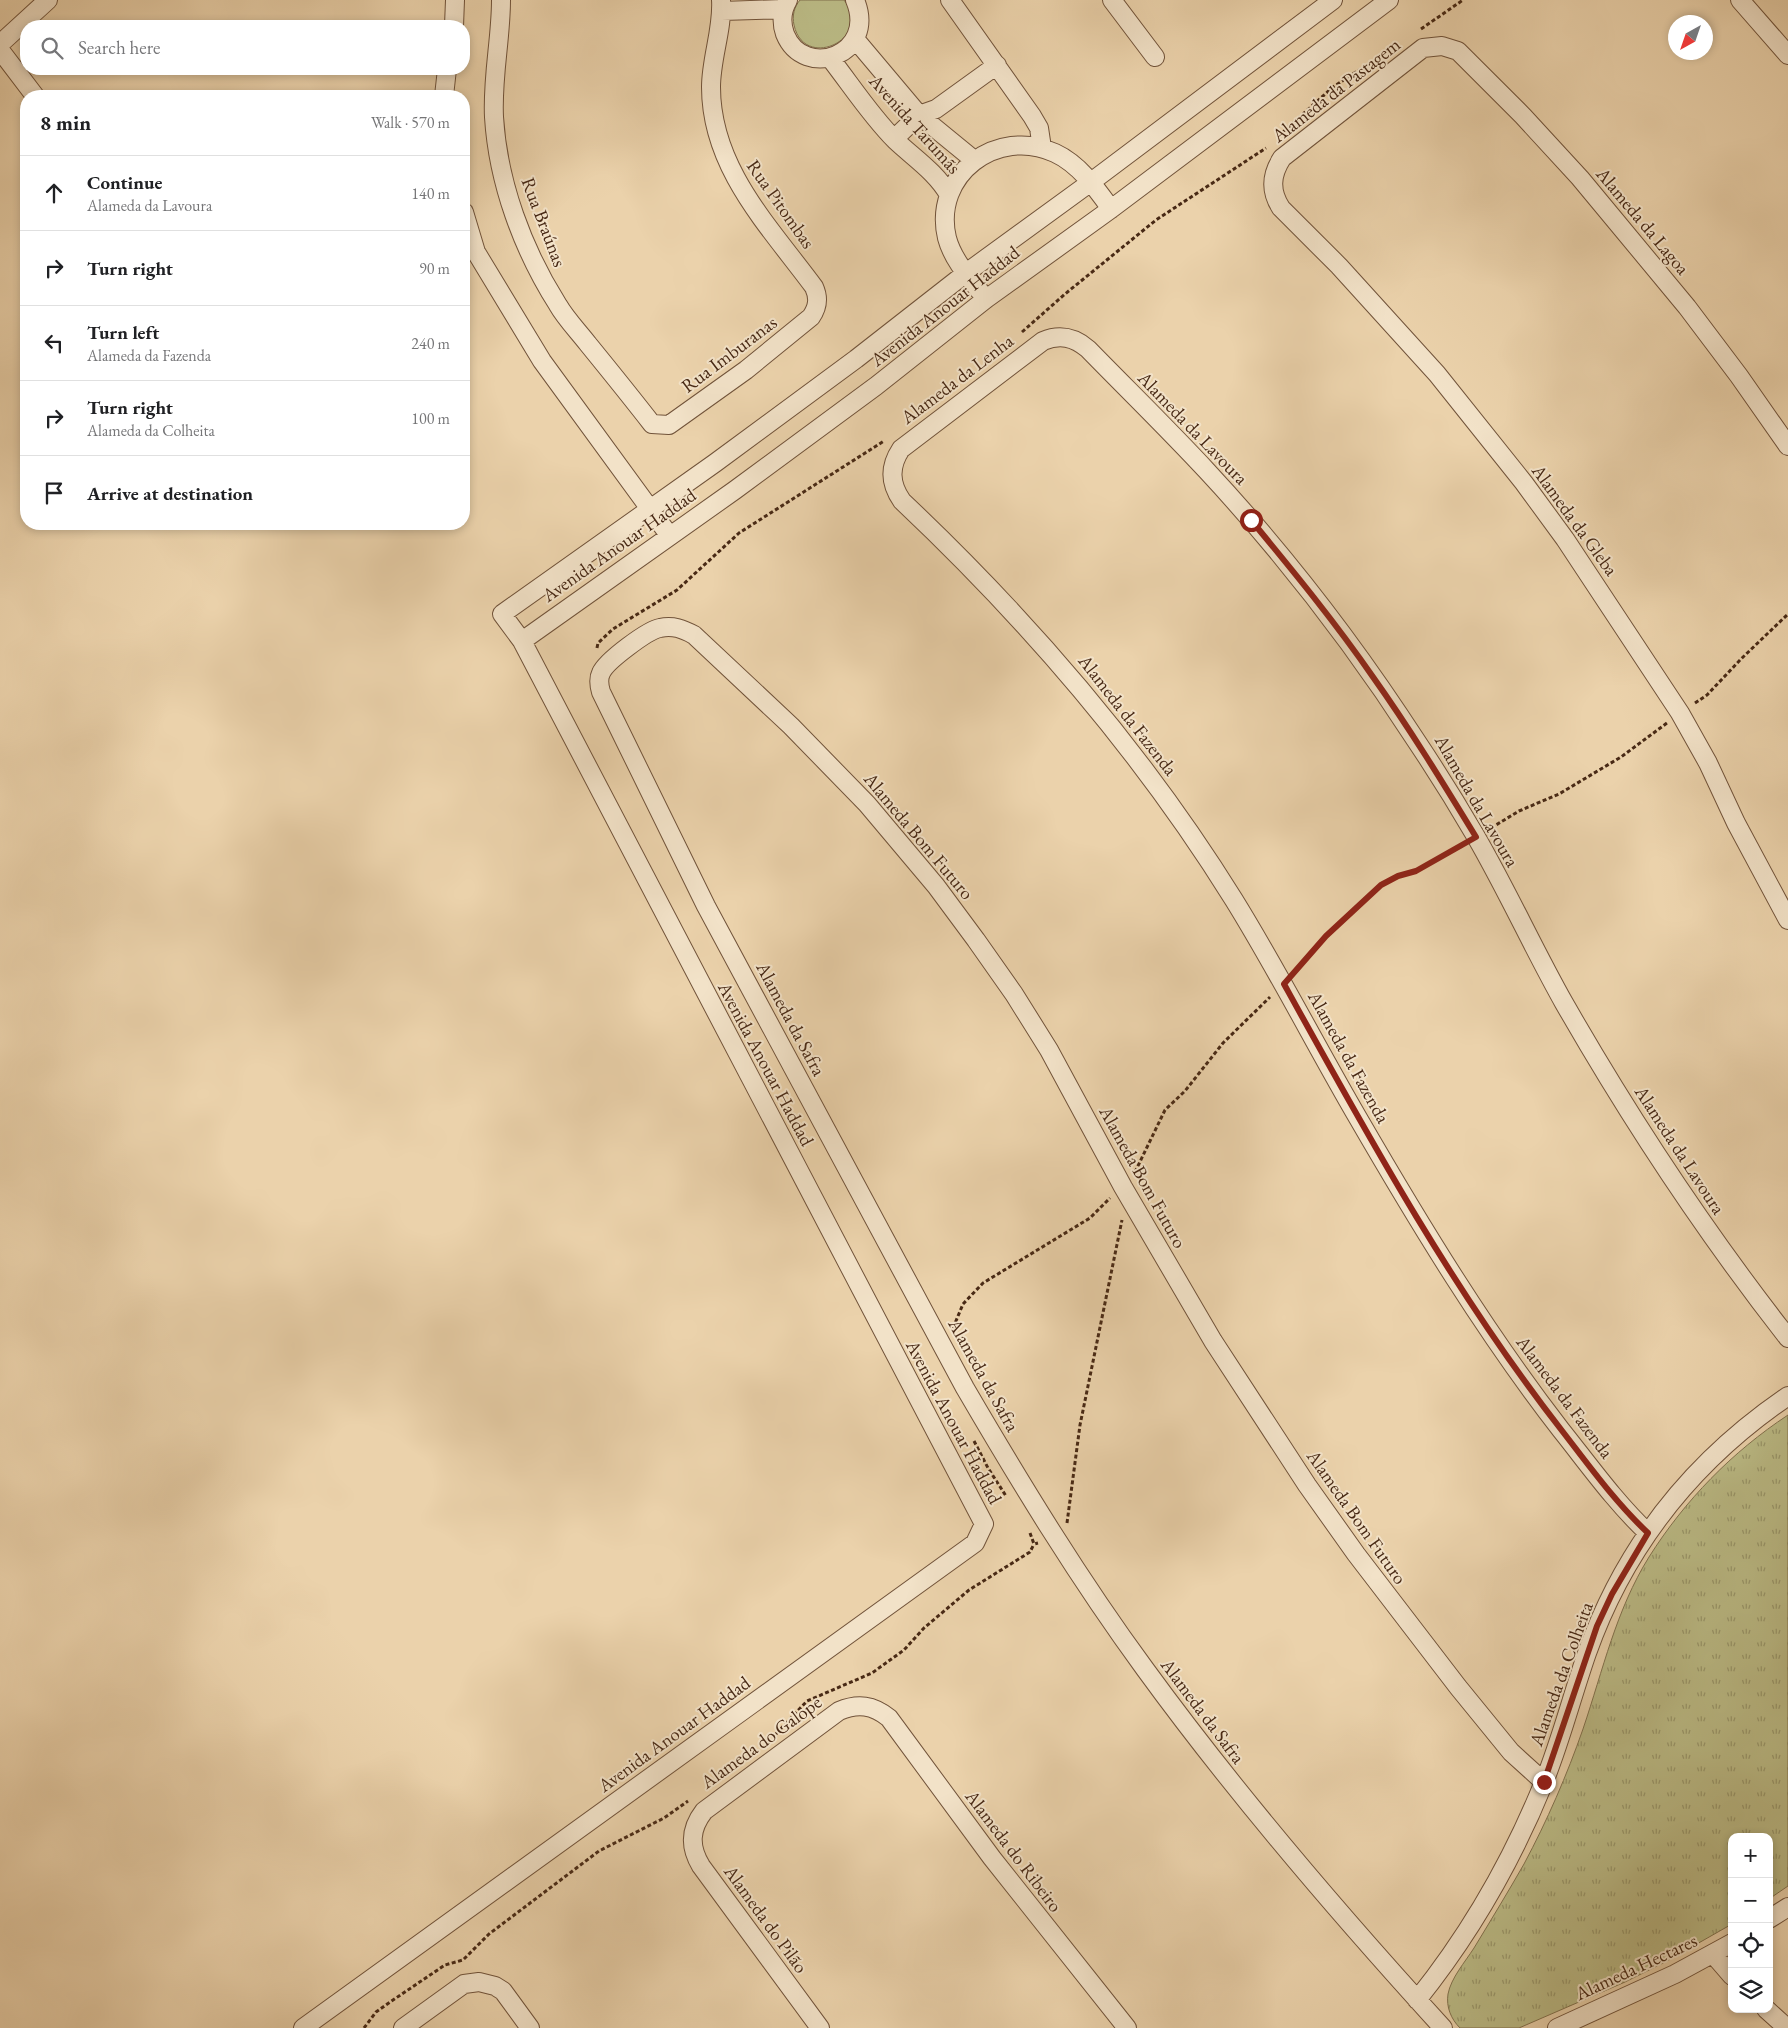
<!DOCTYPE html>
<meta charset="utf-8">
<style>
:root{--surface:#fff;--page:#f2f2f2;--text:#202124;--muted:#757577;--line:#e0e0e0}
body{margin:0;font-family:"EB Garamond",serif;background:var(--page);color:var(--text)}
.controls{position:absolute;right:15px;bottom:15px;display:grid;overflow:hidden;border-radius:10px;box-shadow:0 2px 8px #0003}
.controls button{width:45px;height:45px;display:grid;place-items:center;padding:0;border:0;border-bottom:1px solid var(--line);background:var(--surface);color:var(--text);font:25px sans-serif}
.compass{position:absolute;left:1668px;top:15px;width:45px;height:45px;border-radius:50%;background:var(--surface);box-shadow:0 2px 8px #0003;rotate:220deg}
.stop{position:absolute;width:15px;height:15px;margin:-11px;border:4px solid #8f2418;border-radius:50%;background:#fff}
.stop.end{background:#8f2418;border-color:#fff;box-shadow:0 1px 5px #0008}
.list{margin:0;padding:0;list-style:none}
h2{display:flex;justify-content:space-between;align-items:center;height:65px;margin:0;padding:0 20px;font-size:21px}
h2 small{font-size:16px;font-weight:400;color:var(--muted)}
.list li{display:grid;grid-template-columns:32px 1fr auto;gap:15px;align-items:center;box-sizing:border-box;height:75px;padding:0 20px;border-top:1px solid var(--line)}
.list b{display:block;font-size:19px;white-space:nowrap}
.list p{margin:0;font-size:16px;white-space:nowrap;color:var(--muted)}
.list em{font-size:16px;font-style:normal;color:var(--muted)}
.icon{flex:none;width:28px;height:28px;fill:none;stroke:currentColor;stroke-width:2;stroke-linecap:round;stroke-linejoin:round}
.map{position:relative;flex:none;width:1788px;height:2028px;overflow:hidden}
.search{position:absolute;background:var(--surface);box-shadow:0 2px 8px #0003;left:20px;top:20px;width:450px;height:55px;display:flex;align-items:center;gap:12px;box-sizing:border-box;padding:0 18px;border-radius:20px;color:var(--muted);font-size:19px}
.panel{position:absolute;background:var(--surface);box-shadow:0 2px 8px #0003;left:20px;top:90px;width:450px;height:440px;border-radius:20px}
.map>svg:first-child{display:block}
</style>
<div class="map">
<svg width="1788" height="2028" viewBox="0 0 1788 2028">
<defs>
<pattern id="park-tufts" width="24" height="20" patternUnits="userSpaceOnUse" patternTransform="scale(1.25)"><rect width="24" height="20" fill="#bbbb86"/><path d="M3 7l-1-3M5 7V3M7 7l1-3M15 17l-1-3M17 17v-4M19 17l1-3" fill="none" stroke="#9a986c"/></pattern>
</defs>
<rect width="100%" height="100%" fill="#ebd2ab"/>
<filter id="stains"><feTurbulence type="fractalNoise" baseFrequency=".004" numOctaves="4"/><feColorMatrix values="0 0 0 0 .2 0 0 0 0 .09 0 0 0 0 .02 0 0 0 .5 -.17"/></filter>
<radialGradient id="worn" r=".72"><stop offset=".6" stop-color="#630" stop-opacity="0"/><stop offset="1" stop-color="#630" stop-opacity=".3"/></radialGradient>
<path fill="#bbbb86" stroke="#82724e" d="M 800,0 L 844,0 C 875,38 804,72 794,25 C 792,16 794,7 800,0 Z"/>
<path fill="url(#park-tufts)" stroke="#82724e" d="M 1788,1415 L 1788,1886 L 1769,1899 L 1769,1837 L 1732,1837 L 1732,1924 L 1667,1961 L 1625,1982 L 1519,2028 L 1460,2028 C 1451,2019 1446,2007 1448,1994 C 1451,1978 1465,1962 1474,1948 C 1491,1920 1508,1892 1524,1864 C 1547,1821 1567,1775 1583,1729 C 1603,1670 1616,1610 1649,1557 C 1685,1500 1732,1452 1788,1415 Z"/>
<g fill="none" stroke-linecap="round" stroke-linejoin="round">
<defs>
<path id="minor" d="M 501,0 C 501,39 492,77 494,117 C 498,183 523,250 558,305 C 566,319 578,331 588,344 C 610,371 631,397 652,424 L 669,425 L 746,370 L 811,317 C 818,307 819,298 814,287 C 769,226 711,168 711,87 C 711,58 723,29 721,0
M 788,0 C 782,10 781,23 785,34 C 804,81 878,55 855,0
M 950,0 L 1032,116 L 1039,128 L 1042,148
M 1112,0 L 1155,57
M 1740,0 L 1788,55
M 722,11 L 783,9
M 454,26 L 455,0
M 855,39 L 919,115 L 974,160
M 0,44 L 48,0
M 0,50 L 35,96
M 830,58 C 851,85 871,116 895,140 C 914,158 936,172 949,195
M 444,96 L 447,69
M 894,139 L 919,115 L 936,109 L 997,65
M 464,212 L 476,252 L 542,361 L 669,535
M 986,299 C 972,281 953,261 947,238 C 932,175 997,126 1055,153 C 1079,164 1096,188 1111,209
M 1788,446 L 1739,376 L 1687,307 L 1580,178 L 1523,116 L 1458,51 L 1442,46 L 1423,48 L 1282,158 C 1271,175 1270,191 1281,208 L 1339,266 L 1437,374 L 1524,483 L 1565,539 L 1680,713 L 1708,763 L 1736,823 L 1788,920
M 522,641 L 735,490 L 876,386 L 986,299 L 1111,209 L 1389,0
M 1648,1533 C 1615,1502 1589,1465 1561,1430 C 1485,1332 1420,1225 1358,1118 C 1316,1046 1278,971 1234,900 C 1142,752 1029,621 902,501 C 890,484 889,467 901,449 L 1043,341 C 1060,334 1074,337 1088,349 C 1128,390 1169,430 1207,471 C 1285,555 1355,646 1417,742 C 1437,772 1457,804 1475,835 C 1507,890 1533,948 1564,1003 C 1631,1120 1705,1232 1788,1338
M 1769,1919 L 1788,1907
M 1713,1954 L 1732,1976
M 1417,2000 C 1470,1934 1512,1861 1544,1782 C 1561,1740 1572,1696 1587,1653 C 1625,1546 1694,1460 1788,1396
M 1766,2009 L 1787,2028
M 303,2028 L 975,1543 L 984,1524 L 522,641 L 502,614 L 715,463 L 856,359 L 966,273 L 1091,182 L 1333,0
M 403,2028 L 464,1984 L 479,1982 L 495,1986 L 503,1991 L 530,2028
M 820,2028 L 701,1866 C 689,1846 690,1829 704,1811 L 839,1711 C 858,1703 873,1705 889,1718 L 992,1858 L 1127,2028
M 1443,2028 C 1339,1914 1236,1794 1145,1669 C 1079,1579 1021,1484 965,1388 L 706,906 L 601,692 C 599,685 598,679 601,673 C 606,661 648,630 660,628 C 673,625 683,629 694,635 L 791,726 L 867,804 L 936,886 L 976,940 L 1014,994 L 1049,1050 L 1123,1187 L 1213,1341 L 1307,1485 L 1356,1554 L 1458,1687 L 1511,1752 L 1544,1782
M 1557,2028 L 1675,1974 L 1732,1943"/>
</defs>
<use href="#minor" stroke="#71533a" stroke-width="20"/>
<path stroke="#482915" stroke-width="3" stroke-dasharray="4 2.5" stroke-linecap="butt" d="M 1421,29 L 1463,0
M 1283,132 L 1333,87 L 1382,55
M 1022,332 L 1065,294 L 1156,220 L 1266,148
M 597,648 L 598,643 L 613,629 L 677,590 L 739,533 L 884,441
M 1695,703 L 1707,695 L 1741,659 L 1788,614
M 1491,828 L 1519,811 L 1559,794 L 1621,757 L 1667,723
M 1295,971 L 1326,936 L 1381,885 L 1398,877 L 1416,871 L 1462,846
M 1135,1172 L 1165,1110 L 1185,1091 L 1223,1043 L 1270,997
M 953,1328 L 963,1304 L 983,1283 L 1090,1218 L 1110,1198
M 974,1441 L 988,1468 L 1006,1496
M 1067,1523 L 1080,1425 L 1122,1220
M 1030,1533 L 1034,1544 L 1038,1543
M 776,1734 L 807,1701 L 872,1673 L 904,1650 L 924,1628 L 969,1590 L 1030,1552 L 1034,1544
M 364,2028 L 376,2012 L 393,2000 L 445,1965 L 463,1960 L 489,1934 L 599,1851 L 664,1818 L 688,1801"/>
<use href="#minor" stroke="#f2e2c8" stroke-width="18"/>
</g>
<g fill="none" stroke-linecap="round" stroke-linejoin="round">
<path stroke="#8f2418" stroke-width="6" d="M 1251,520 C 1293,571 1335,622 1373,677 C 1410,729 1443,783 1476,837 L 1416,871 L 1398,876 L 1381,885 L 1326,936 L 1284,984 C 1369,1138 1454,1293 1563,1432 C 1590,1467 1616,1503 1648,1533 L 1612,1594 L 1597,1626 L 1544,1782"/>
</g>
<g text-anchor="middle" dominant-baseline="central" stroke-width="4" stroke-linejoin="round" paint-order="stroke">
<g font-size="19" fill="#482915" stroke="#f2e2c8">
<text transform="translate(1336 90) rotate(-38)">Alameda da Pastagem</text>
<text transform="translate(915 124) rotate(48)">Avenida Tarumãs</text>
<text transform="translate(781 204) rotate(55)">Rua Pitombas</text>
<text transform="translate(1643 221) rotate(50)">Alameda da Lagoa</text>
<text transform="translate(544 222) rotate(69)">Rua Braúnas</text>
<text transform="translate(945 306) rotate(-38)">Avenida Anouar Haddad</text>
<text transform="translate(729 354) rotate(-37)">Rua Imburanas</text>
<text transform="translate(957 379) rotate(-37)">Alameda da Lenha</text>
<text transform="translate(1193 428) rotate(46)">Alameda da Lavoura</text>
<text transform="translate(1575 520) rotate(54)">Alameda da Gleba</text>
<text transform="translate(619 545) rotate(-35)">Avenida Anouar Haddad</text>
<text transform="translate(1128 715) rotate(52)">Alameda da Fazenda</text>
<text transform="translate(1477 801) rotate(60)">Alameda da Lavoura</text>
<text transform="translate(919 836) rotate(50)">Alameda Bom Futuro</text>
<text transform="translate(791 1019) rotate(62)">Alameda da Safra</text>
<text transform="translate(1349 1057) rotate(61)">Alameda da Fazenda</text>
<text transform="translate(766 1064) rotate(62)">Avenida Anouar Haddad</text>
<text transform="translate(1680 1150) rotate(57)">Alameda da Lavoura</text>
<text transform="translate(1143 1177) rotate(61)">Alameda Bom Futuro</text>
<text transform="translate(984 1375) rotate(61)">Alameda da Safra</text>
<text transform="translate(1565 1397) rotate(53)">Alameda da Fazenda</text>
<text transform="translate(954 1422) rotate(62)">Avenida Anouar Haddad</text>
<text transform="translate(1357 1517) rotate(55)">Alameda Bom Futuro</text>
<text transform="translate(1561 1674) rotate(-70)">Alameda da Colheita</text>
<text transform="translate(1203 1711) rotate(53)">Alameda da Safra</text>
<text transform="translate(674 1734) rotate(-36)">Avenida Anouar Haddad</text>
<text transform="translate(761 1742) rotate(-36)">Alameda do Galope</text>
<text transform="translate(1014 1851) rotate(53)">Alameda do Ribeiro</text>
<text transform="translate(766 1919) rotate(54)">Alameda do Pilão</text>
<text transform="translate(1636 1967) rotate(-25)">Alameda Hectares</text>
</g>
</g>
<rect width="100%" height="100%" filter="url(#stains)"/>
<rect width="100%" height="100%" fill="url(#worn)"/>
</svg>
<div class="controls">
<button>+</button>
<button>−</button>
<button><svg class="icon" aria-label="locate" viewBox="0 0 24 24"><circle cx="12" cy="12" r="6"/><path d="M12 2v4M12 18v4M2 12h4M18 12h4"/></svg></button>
<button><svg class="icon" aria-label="layers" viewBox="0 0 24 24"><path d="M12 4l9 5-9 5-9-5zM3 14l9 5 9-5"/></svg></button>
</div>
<svg class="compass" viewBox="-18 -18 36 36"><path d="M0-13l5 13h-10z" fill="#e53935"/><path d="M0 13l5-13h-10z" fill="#757577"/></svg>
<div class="stop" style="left:1251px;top:520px"></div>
<div class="stop end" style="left:1544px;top:1782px"></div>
<div class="search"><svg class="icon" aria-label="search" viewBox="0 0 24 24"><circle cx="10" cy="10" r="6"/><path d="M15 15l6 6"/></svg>Search here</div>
<section class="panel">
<h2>8 min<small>Walk · 570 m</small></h2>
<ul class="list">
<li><svg class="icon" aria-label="ahead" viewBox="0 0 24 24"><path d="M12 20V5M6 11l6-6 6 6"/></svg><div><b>Continue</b><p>Alameda da Lavoura</p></div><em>140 m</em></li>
<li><svg class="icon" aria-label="right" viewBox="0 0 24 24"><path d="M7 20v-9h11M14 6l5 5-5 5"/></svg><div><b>Turn right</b></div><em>90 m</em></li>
<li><svg class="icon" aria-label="left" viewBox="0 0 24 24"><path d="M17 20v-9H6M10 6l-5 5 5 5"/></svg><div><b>Turn left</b><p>Alameda da Fazenda</p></div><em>240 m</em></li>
<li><svg class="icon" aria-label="right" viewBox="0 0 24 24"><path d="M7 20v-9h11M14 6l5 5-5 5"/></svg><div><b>Turn right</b><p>Alameda da Colheita</p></div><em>100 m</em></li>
<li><svg class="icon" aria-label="arrive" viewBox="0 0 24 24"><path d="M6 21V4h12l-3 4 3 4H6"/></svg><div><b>Arrive at destination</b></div></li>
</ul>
</section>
</div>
